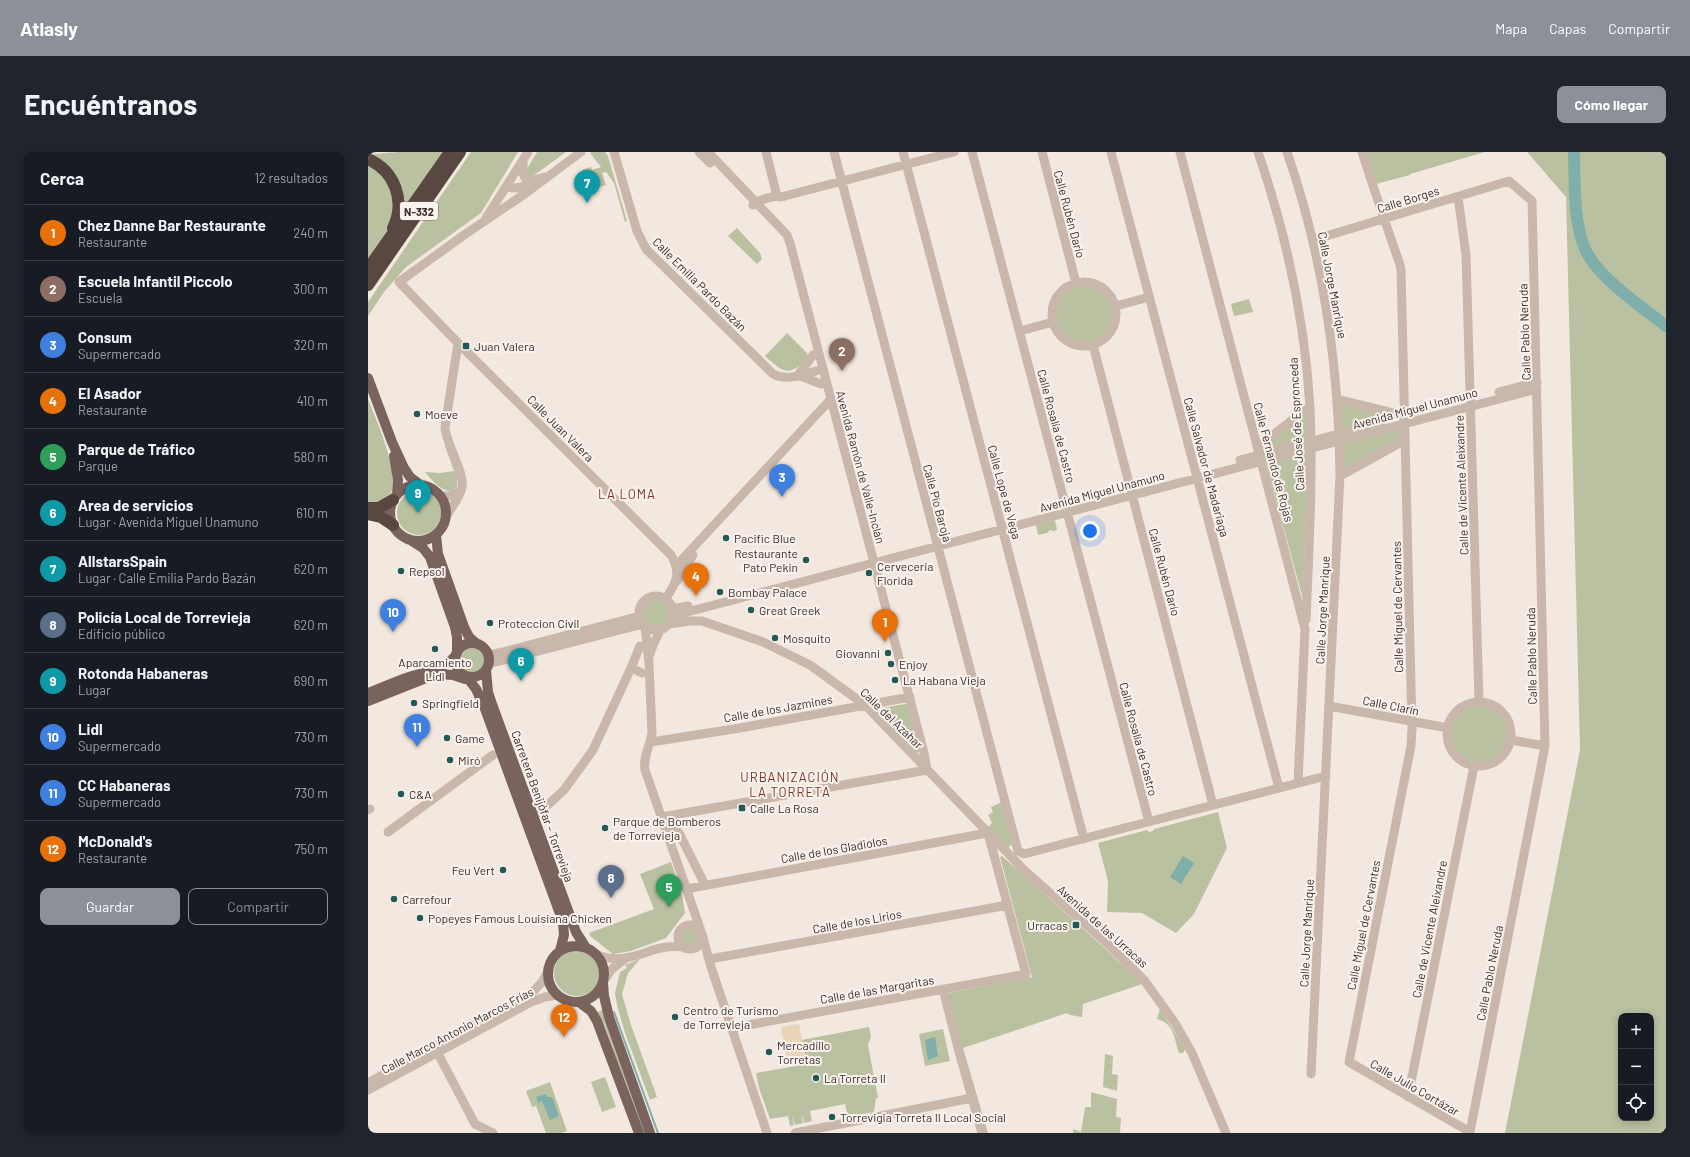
<!DOCTYPE html>
<html lang="es">
<meta charset="utf-8">
<style>
:root{--surface:#171b24;--page:#20242c;--text:#f1f3f6;--muted:#9ea1a6;--line:#363941;--accent:#8c9099}
body{margin:0;font-family:Barlow,sans-serif;background:var(--page);color:var(--text)}
.controls{position:absolute;right:12px;bottom:12px;display:grid;overflow:hidden;border-radius:8px;box-shadow:0 2px 10px #0003}
.controls button{width:36px;height:36px;display:grid;place-items:center;padding:0;border:0;border-bottom:1px solid var(--line);background:var(--surface);color:var(--text);font:20px sans-serif}
.you{position:absolute;left:722px;top:379px;width:14px;height:14px;margin:-10px;border:3px solid #fff;border-radius:50%;background:#1a73e8;box-shadow:0 0 0 6px #1a73e833}
.badge{display:grid;place-items:center;width:26px;height:26px;border-radius:50%;background:var(--accent);color:#fff;font-size:13px;font-weight:700}
.pin{position:absolute;translate:-50% -33px;filter:drop-shadow(0 1px 2px #0008)}
.pin::after{content:'';position:absolute;top:21px;width:14px;height:12px;background:inherit;clip-path:polygon(0 0,100% 0,50% 100%)}
.list{margin:0;padding:0;list-style:none}
h2{display:flex;justify-content:space-between;align-items:center;height:52px;margin:0;padding:0 16px;font-size:17px}
h2 small{font-size:13px;font-weight:400;color:var(--muted)}
.list li{display:grid;grid-template-columns:26px 1fr auto;gap:12px;align-items:center;box-sizing:border-box;height:56px;padding:0 16px;border-top:1px solid var(--line)}
.list b{display:block;font-size:15px;white-space:nowrap}
.list p{margin:0;font-size:13px;white-space:nowrap;color:var(--muted)}
.list em{font-size:13px;font-style:normal;color:var(--muted)}
.actions{display:flex;gap:8px;padding:12px 16px}
.actions a{flex:1;padding:9px 0;border:1px solid var(--accent);border-radius:8px;text-align:center;font-size:14px;color:var(--accent)}
.actions .main{background:var(--accent);color:#fff}
.icon{flex:none;width:22px;height:22px;fill:none;stroke:currentColor;stroke-width:2;stroke-linecap:round;stroke-linejoin:round}
.map{position:relative;flex:none;width:1298px;height:981px;overflow:hidden;border-radius:8px}
header{display:flex;align-items:center;gap:24px;box-sizing:border-box;height:56px;padding:0 20px;background:var(--accent);color:#fff}
header strong{font-size:19px}
nav{display:flex;gap:22px;margin-inline-start:auto;font-size:14px}
.intro{display:flex;align-items:center;justify-content:space-between;box-sizing:border-box;height:96px;padding:0 24px}
h1{margin:0;font-size:28px}
.button{padding:10px 18px;border-radius:8px;background:var(--accent);color:#fff;font-size:14px;font-weight:700}
main{display:flex;gap:24px;padding:0 24px}
aside{flex:1;background:var(--surface);border-radius:8px;box-shadow:0 2px 10px #0003}
.map>svg:first-child{display:block}
</style>
<header>
<strong>Atlasly</strong>
<nav><a>Mapa</a><a>Capas</a><a>Compartir</a></nav>
</header>
<div class="intro"><h1>Encuéntranos</h1><a class="button">Cómo llegar</a></div>
<main>
<aside>
<h2>Cerca<small>12 resultados</small></h2>
<ul class="list">
<li><span class="badge" style="background:#e8710a">1</span><div><b>Chez Danne Bar Restaurante</b><p>Restaurante</p></div><em>240 m</em></li>
<li><span class="badge" style="background:#8d6e63">2</span><div><b>Escuela Infantil Piccolo</b><p>Escuela</p></div><em>300 m</em></li>
<li><span class="badge" style="background:#3f7fe0">3</span><div><b>Consum</b><p>Supermercado</p></div><em>320 m</em></li>
<li><span class="badge" style="background:#e8710a">4</span><div><b>El Asador</b><p>Restaurante</p></div><em>410 m</em></li>
<li><span class="badge" style="background:#2e9e5b">5</span><div><b>Parque de Tráfico</b><p>Parque</p></div><em>580 m</em></li>
<li><span class="badge" style="background:#0f9aa8">6</span><div><b>Area de servicios</b><p>Lugar · Avenida Miguel Unamuno</p></div><em>610 m</em></li>
<li><span class="badge" style="background:#0f9aa8">7</span><div><b>AllstarsSpain</b><p>Lugar · Calle Emilia Pardo Bazán</p></div><em>620 m</em></li>
<li><span class="badge" style="background:#5c6f8a">8</span><div><b>Policía Local de Torrevieja</b><p>Edificio público</p></div><em>620 m</em></li>
<li><span class="badge" style="background:#0f9aa8">9</span><div><b>Rotonda Habaneras</b><p>Lugar</p></div><em>690 m</em></li>
<li><span class="badge" style="background:#3f7fe0">10</span><div><b>Lidl</b><p>Supermercado</p></div><em>730 m</em></li>
<li><span class="badge" style="background:#3f7fe0">11</span><div><b>CC Habaneras</b><p>Supermercado</p></div><em>730 m</em></li>
<li><span class="badge" style="background:#e8710a">12</span><div><b>McDonald's</b><p>Restaurante</p></div><em>750 m</em></li>
</ul>
<div class="actions"><a class="main">Guardar</a><a>Compartir</a></div>
</aside>
<div class="map">
<svg width="1298" height="981" viewBox="0 0 1298 981">
<rect width="100%" height="100%" fill="#f2e8e0"/>
<path fill="#bac1a1" fill-rule="evenodd" d="M 31,0 L 77,0 L 38,57 L 4,4 L 5,2 Z
M 103,0 L 150,0 L 113,61 L 38,115 L 16,140 L 0,164 L 0,150 Z
M 169,0 L 198,0 L 165,24 L 161,24 L 158,19 L 159,17 Z
M 224,0 L 237,0 L 240,4 L 259,69 L 257,70 L 246,31 L 238,20 L 234,21 L 238,33 L 225,37 L 224,34 L 220,35 L 214,18 L 223,15 L 224,18 L 233,15 L 222,1 Z
M 997,0 L 1117,0 L 1042,22 L 1042,23 L 1008,32 Z
M 1159,0 L 1298,0 L 1298,981 L 1137,981 L 1212,598 L 1198,45 ZM 1253,864 L 1283,864 L 1283,966 L 1253,966 Z
M 0,12 L 13,19 L 27,47 L 22,75 L 0,109 Z
M 369,76 L 392,101 L 394,107 L 389,112 L 360,84 Z
M688 162a28 28 0 1 1 56 0a28 28 0 1 1-56 0Z
M 881,147 L 885,160 L 866,164 L 863,152 Z
M 419,181 L 439,201 L 440,204 C 423,226 415,221 397,204 Z
M 0,247 C 8,268 36,328 20,346 C 16,351 6,351 0,353 Z
M 973,252 L 1025,265 L 975,278 Z
M 938,262 L 940,286 L 894,299 L 894,295 Z
M 1032,275 L 1034,286 L 975,318 L 975,290 Z
M 77,294 L 78,294 L 89,324 L 89,335 L 83,339 C 72,339 63,327 57,320 L 72,321 L 86,319 Z
M 940,301 L 935,447 L 898,311 Z
M29 361a22 22 0 1 1 44 0a22 22 0 1 1-44 0Z
M 687,368 L 689,378 L 686,379 L 682,378 L 679,381 L 670,383 L 668,373 Z
M275 461a13 13 0 1 1 26 0a13 13 0 1 1-26 0Z
M91 509a13 13 0 1 1 26 0a13 13 0 1 1-26 0Z
M 537,552 L 539,553 L 551,600 L 549,601 L 508,558 L 508,557 Z
M1083 582a28 28 0 1 1 56 0a28 28 0 1 1-56 0Z
M 634,650 L 644,692 L 640,696 L 620,675 L 624,671 L 620,663 L 625,660 L 623,655 Z
M 850,660 L 859,696 L 826,762 L 808,781 L 774,761 L 739,760 L 740,729 L 730,691 L 779,678 L 781,680 L 785,679 L 786,677 Z
M 634,704 L 741,800 L 774,832 L 715,852 L 714,865 L 702,863 L 699,861 L 595,896 L 620,981 L 617,981 L 592,893 L 580,841 L 664,825 L 632,705 Z
M 303,710 L 314,743 L 317,761 L 298,786 L 263,799 L 245,802 L 222,784 L 221,781 L 286,757 L 272,722 Z
M313 785a9 9 0 1 1 18 0a9 9 0 1 1-18 0Z
M186 821a23 23 0 1 1 46 0a23 23 0 1 1-46 0Z
M 272,807 L 260,821 L 254,842 L 263,873 L 289,945 L 282,948 L 257,881 L 249,853 L 247,841 L 252,820 L 259,816 L 257,813 Z
M 792,857 L 817,897 L 815,901 L 811,901 C 806,886 806,871 789,867 Z
M 235,858 L 278,981 L 275,981 L 236,872 L 229,860 Z
M 501,875 L 503,885 L 500,893 L 510,946 L 508,946 L 506,960 L 480,965 L 477,952 L 442,959 L 444,969 L 436,971 L 434,961 L 435,971 L 427,973 L 424,963 L 426,973 L 422,974 L 420,964 L 402,967 L 391,936 L 388,921 L 439,912 L 434,888 Z
M 575,877 L 582,909 L 557,914 L 551,882 Z
M 737,902 L 745,904 L 744,922 L 750,923 L 749,939 L 735,935 Z
M 237,925 L 248,955 L 234,960 L 223,930 Z
M 182,930 L 199,979 L 193,981 L 178,981 L 168,954 L 164,955 L 158,939 Z
M 723,940 L 749,947 L 748,965 L 753,966 L 752,981 L 705,981 L 705,977 L 713,980 L 717,955 L 723,955 Z"/>
<path fill="#ebd5b9" d="M 431,872 L 439,912 L 428,914 L 426,907 L 419,908 L 413,875 Z"/>
<path fill="#80aeab" d="M 815,704 L 826,711 L 813,732 L 802,725 Z
M 567,885 L 570,904 L 560,908 L 557,888 Z
M 178,942 L 179,945 L 184,945 L 191,964 L 182,968 L 174,949 L 170,951 L 168,945 Z"/>
<g fill="none" stroke-linecap="round" stroke-linejoin="round">
<path stroke="#80aeab" stroke-width="2" d="M 246,860 L 290,981"/>
<path stroke="#80aeab" stroke-width="12" d="M 1206,0 C 1207,32 1205,67 1217,97 C 1229,125 1274,155 1298,174"/>
<path stroke="#cab7ac" stroke-width="9" d="M 213,0 L 158,41 L 96,83 L 31,130 L 90,191 L 303,403 C 314,422 308,431 297,448
M 246,0 L 269,79 L 278,97 L 405,222 C 420,230 439,221 455,217
M 331,0 L 342,11
M 340,0 L 419,83 L 422,91 L 556,601 L 559,618
M 398,0 L 409,44
M 466,0 L 650,699 L 656,702 L 958,624
M 535,0 L 716,687
M 604,0 L 781,670
M 674,0 L 708,131
M 743,0 L 911,636
M 812,0 L 937,477 L 930,631
M 890,0 C 918,82 937,168 942,255 C 945,326 941,397 938,468
M 919,0 C 955,104 971,214 972,324 L 943,922
M 155,8 L 155,21 L 157,26 L 165,28 L 177,25
M 138,35 L 148,36 L 166,32
M 1090,45 L 1098,103 L 1111,549
M 385,53 C 391,48 405,43 413,45 L 586,0
M 118,66 L 160,0
M 945,88 L 1141,29 L 1164,49 L 1177,594 L 1102,980 L 981,910 L 1043,594 L 1044,576 L 1033,118 L 1032,113 C 1019,75 1006,38 994,0
M684 162a32 32 0 1 1 64 0a32 32 0 1 1-64 0Z
M 748,154 L 781,145
M 652,179 L 685,170
M 725,193 L 845,653
M 430,223 L 445,203
M 430,223 L 453,232
M 1131,240 L 1169,230
M 969,247 L 1026,261 L 1037,265
M 890,295 L 942,254
M 872,308 L 1012,271
M 972,324 L 1037,288
M 73,344 L 81,344 L 93,339
M 79,363 C 84,355 92,345 94,335 C 97,321 78,292 77,275 L 90,191
M 308,414 L 463,247
M 309,429 L 325,403
M271 461a17 17 0 1 1 34 0a17 17 0 1 1-34 0Z
M 304,457 L 320,454
M 304,464 L 1169,237
M 301,472 L 322,469 L 334,469 L 395,490 L 442,513 L 497,553 L 655,717 L 743,795 L 776,828 L 807,871 L 824,901 L 858,981
M 277,474 L 281,511 L 284,581 C 282,595 275,603 277,618 L 333,779
M 282,502 L 285,493 L 293,477
M 120,503 L 135,500 L 272,464
M 120,512 L 275,472
M 263,516 L 272,494
M1079 582a32 32 0 1 1 64 0a32 32 0 1 1-64 0Z
M 961,554 L 1080,576
M 1143,588 L 1177,594
M 283,590 L 372,576 L 542,545
M 0,658 L 2,657
M 171,661 L 196,638 L 225,598 L 263,516 L 274,521
M 294,665 L 559,618
M 294,665 L 311,681 L 337,733
M 20,680 L 125,603
M 318,737 L 619,681
M310 785a12 12 0 1 1 24 0a12 12 0 1 1-24 0Z
M 334,782 L 343,815 L 399,981
M 229,803 C 238,806 248,808 257,806 C 280,803 289,792 315,795
M 342,807 L 640,753
M 236,828 L 244,817 L 258,806
M 575,837 L 590,896 L 614,981
M 364,876 L 658,822 L 621,685
M 67,896 L 107,972 L 125,981
M 0,931 L 163,842 L 174,830 L 181,818
M 0,938 L 163,850 L 177,845 L 190,843
M 1040,945 L 1106,614
M 427,981 L 604,946"/>
<path stroke="#7a635d" stroke-width="10" d="M 0,226 L 24,290 L 36,316 L 42,325 L 52,333
M 26,304 L 30,328 L 29,342
M22 361a28 28 0 1 1 56 0a28 28 0 1 1-56 0Z
M 68,383 L 70,402 L 96,475 L 101,485 L 109,492
M 44,389 L 55,396 L 62,405 L 87,475 L 89,485 L 89,501
M87 508a17 17 0 1 1 34 0a17 17 0 1 1-34 0Z
M 118,518 L 120,540 L 125,555 L 208,780 L 218,796
M 70,522 L 85,523 L 97,527
M 98,524 L 108,537 L 116,554 L 195,770 L 196,783 L 192,799
M 0,541 C 13,536 27,530 41,525 C 58,520 76,518 88,503
M 0,549 L 58,526
M180 822a28 28 0 1 1 56 0a28 28 0 1 1-56 0Z
M 235,831 L 236,844 L 241,865 L 282,981
M 211,850 L 223,859 L 229,869 L 271,981"/>
<path stroke="#594742" stroke-width="12" d="M 0,7 C 27,19 38,49 25,76
M 0,117 L 82,0
M 0,133 L 92,0
M 0,356 L 11,356 L 25,348
M 0,362 L 13,365 L 25,373"/>
</g>
<g fill="#225957" stroke="#faf2ed" stroke-width="1.5">
<rect x="94" y="190" width="8" height="8" rx="2"/>
<circle cx="49" cy="262" r="4"/>
<circle cx="358" cy="386" r="4"/>
<circle cx="438" cy="408" r="4"/>
<circle cx="33" cy="419" r="4"/>
<circle cx="501" cy="421" r="4"/>
<circle cx="352" cy="440" r="4"/>
<circle cx="383" cy="458" r="4"/>
<circle cx="122" cy="471" r="4"/>
<circle cx="407" cy="486" r="4"/>
<circle cx="67" cy="497" r="4"/>
<circle cx="520" cy="501" r="4"/>
<circle cx="523" cy="512" r="4"/>
<circle cx="527" cy="528" r="4"/>
<circle cx="46" cy="551" r="4"/>
<circle cx="79" cy="586" r="4"/>
<circle cx="82" cy="608" r="4"/>
<circle cx="33" cy="642" r="4"/>
<rect x="370" y="652" width="8" height="8" rx="2"/>
<circle cx="237" cy="676" r="4"/>
<circle cx="135" cy="718" r="4"/>
<circle cx="26" cy="747" r="4"/>
<circle cx="52" cy="766" r="4"/>
<rect x="704" y="769" width="8" height="8" rx="2"/>
<circle cx="307" cy="865" r="4"/>
<circle cx="401" cy="900" r="4"/>
<circle cx="448" cy="926" r="4"/>
<circle cx="464" cy="965" r="4"/>
</g>
<g text-anchor="middle" dominant-baseline="central" stroke-width="4" stroke-linejoin="round" paint-order="stroke">
<rect fill="#faf2ed" stroke="#736965" stroke-width="1" x="32" y="50" width="38" height="18" rx="3"/>
<g font-size="11" font-weight="bold" fill="#392e2b">
<text x="51" y="59">N-332</text>
</g>
<g font-size="12" fill="#392e2b" stroke="#faf2ed">
<text transform="translate(1040 47) rotate(-17)">Calle Borges</text>
<text transform="translate(702 62) rotate(75)">Calle Rubén Darío</text>
<text transform="translate(332 132) rotate(45)">Calle Emilia Pardo Bazán</text>
<text transform="translate(965 133) rotate(79)">Calle Jorge Manrique</text>
<text transform="translate(1156 180) rotate(-92)">Calle Pablo Neruda</text>
<text transform="translate(1047 256) rotate(-15)">Avenida Miguel Unamuno</text>
<text transform="translate(928 272) rotate(-93)">Calle José de Espronceda</text>
<text transform="translate(689 274) rotate(75)">Calle Rosalía de Castro</text>
<text transform="translate(193 276) rotate(45)">Calle Juan Valera</text>
<text transform="translate(906 310) rotate(75)">Calle Fernando de Rojas</text>
<text transform="translate(493 315) rotate(75)">Avenida Ramón de Valle-Inclán</text>
<text transform="translate(839 315) rotate(75)">Calle Salvador de Madariaga</text>
<text transform="translate(1093 333) rotate(-92)">Calle de Vicente Aleixandre</text>
<text transform="translate(734 339) rotate(-15)">Avenida Miguel Unamuno</text>
<text transform="translate(637 340) rotate(75)">Calle Lope de Vega</text>
<text transform="translate(570 351) rotate(75)">Calle Pío Baroja</text>
<text transform="translate(797 420) rotate(75)">Calle Rubén Darío</text>
<text transform="translate(1029 455) rotate(-91)">Calle Miguel de Cervantes</text>
<text transform="translate(954 458) rotate(-87)">Calle Jorge Manrique</text>
<text transform="translate(1163 504) rotate(-91)">Calle Pablo Neruda</text>
<text transform="translate(1023 553) rotate(11)">Calle Clarín</text>
<text transform="translate(410 556) rotate(-10)">Calle de los Jazmines</text>
<text transform="translate(524 566) rotate(44)">Calle del Azahar</text>
<text transform="translate(771 587) rotate(75)">Calle Rosalía de Castro</text>
<text transform="translate(175 654) rotate(70)">Carretera Benijófar - Torrevieja</text>
<text transform="translate(466 697) rotate(-10)">Calle de los Gladiolos</text>
<text transform="translate(489 769) rotate(-10)">Calle de los Lirios</text>
<text transform="translate(995 773) rotate(-79)">Calle Miguel de Cervantes</text>
<text transform="translate(735 774) rotate(42)">Avenida de las Urracas</text>
<text transform="translate(1061 777) rotate(-79)">Calle de Vicente Aleixandre</text>
<text transform="translate(938 781) rotate(-87)">Calle Jorge Manrique</text>
<text transform="translate(1121 821) rotate(-79)">Calle Pablo Neruda</text>
<text transform="translate(509 837) rotate(-10)">Calle de las Margaritas</text>
<text transform="translate(89 878) rotate(-28)">Calle Marco Antonio Marcos Frías</text>
<text transform="translate(1047 935) rotate(30)">Calle Julio Cortázar</text>
</g>
<g font-size="12" fill="#392e2b" stroke="#faf2ed" text-anchor="start">
<text x="106" y="194">Juan Valera</text>
<text x="57" y="262">Moeve</text>
<text x="366" y="386">Pacific Blue</text>
<text x="430" y="401" text-anchor="end">Restaurante<tspan x="430" dy="14">Pato Pekin</tspan></text>
<text x="509" y="414">Cerveceria<tspan x="509" dy="14">Florida</tspan></text>
<text x="41" y="419">Repsol</text>
<text x="360" y="440">Bombay Palace</text>
<text x="391" y="458">Great Greek</text>
<text x="130" y="471">Proteccion Civil</text>
<text x="415" y="486">Mosquito</text>
<text x="512" y="501" text-anchor="end">Giovanni</text>
<text x="67" y="510" text-anchor="middle">Aparcamiento<tspan x="67" dy="14">Lidl</tspan></text>
<text x="531" y="512">Enjoy</text>
<text x="535" y="528">La Habana Vieja</text>
<text x="54" y="551">Springfield</text>
<text x="87" y="586">Game</text>
<text x="90" y="608">Miró</text>
<text x="41" y="642">C&amp;A</text>
<text x="382" y="656">Calle La Rosa</text>
<text x="245" y="669">Parque de Bomberos<tspan x="245" dy="14">de Torrevieja</tspan></text>
<text x="127" y="718" text-anchor="end">Feu Vert</text>
<text x="34" y="747">Carrefour</text>
<text x="60" y="766">Popeyes Famous Louisiana Chicken</text>
<text x="700" y="773" text-anchor="end">Urracas</text>
<text x="315" y="858">Centro de Turismo<tspan x="315" dy="14">de Torrevieja</tspan></text>
<text x="409" y="893">Mercadillo<tspan x="409" dy="14">Torretas</tspan></text>
<text x="456" y="926">La Torreta II</text>
<text x="472" y="965">Torrevigia Torreta II Local Social</text>
</g>
<g font-size="13" letter-spacing="1" fill="#843327" stroke="#faf2ed">
<text x="259" y="342">LA LOMA</text>
<text x="422" y="625">URBANIZACIÓN<tspan x="422" dy="15">LA TORRETA</tspan></text>
</g>
</g>
</svg>
<div class="controls">
<button>+</button>
<button>−</button>
<button><svg class="icon" aria-label="locate" viewBox="0 0 24 24"><circle cx="12" cy="12" r="6"/><path d="M12 2v4M12 18v4M2 12h4M18 12h4"/></svg></button>
</div>
<div class="you"></div>
<div class="pin badge" style="left:517px;top:490px;background:#e8710a">1</div>
<div class="pin badge" style="left:474px;top:219px;background:#8d6e63">2</div>
<div class="pin badge" style="left:414px;top:345px;background:#3f7fe0">3</div>
<div class="pin badge" style="left:328px;top:444px;background:#e8710a">4</div>
<div class="pin badge" style="left:301px;top:755px;background:#2e9e5b">5</div>
<div class="pin badge" style="left:153px;top:529px;background:#0f9aa8">6</div>
<div class="pin badge" style="left:219px;top:51px;background:#0f9aa8">7</div>
<div class="pin badge" style="left:243px;top:746px;background:#5c6f8a">8</div>
<div class="pin badge" style="left:50px;top:361px;background:#0f9aa8">9</div>
<div class="pin badge" style="left:25px;top:480px;background:#3f7fe0">10</div>
<div class="pin badge" style="left:49px;top:595px;background:#3f7fe0">11</div>
<div class="pin badge" style="left:196px;top:885px;background:#e8710a">12</div>
</div>
</main>
